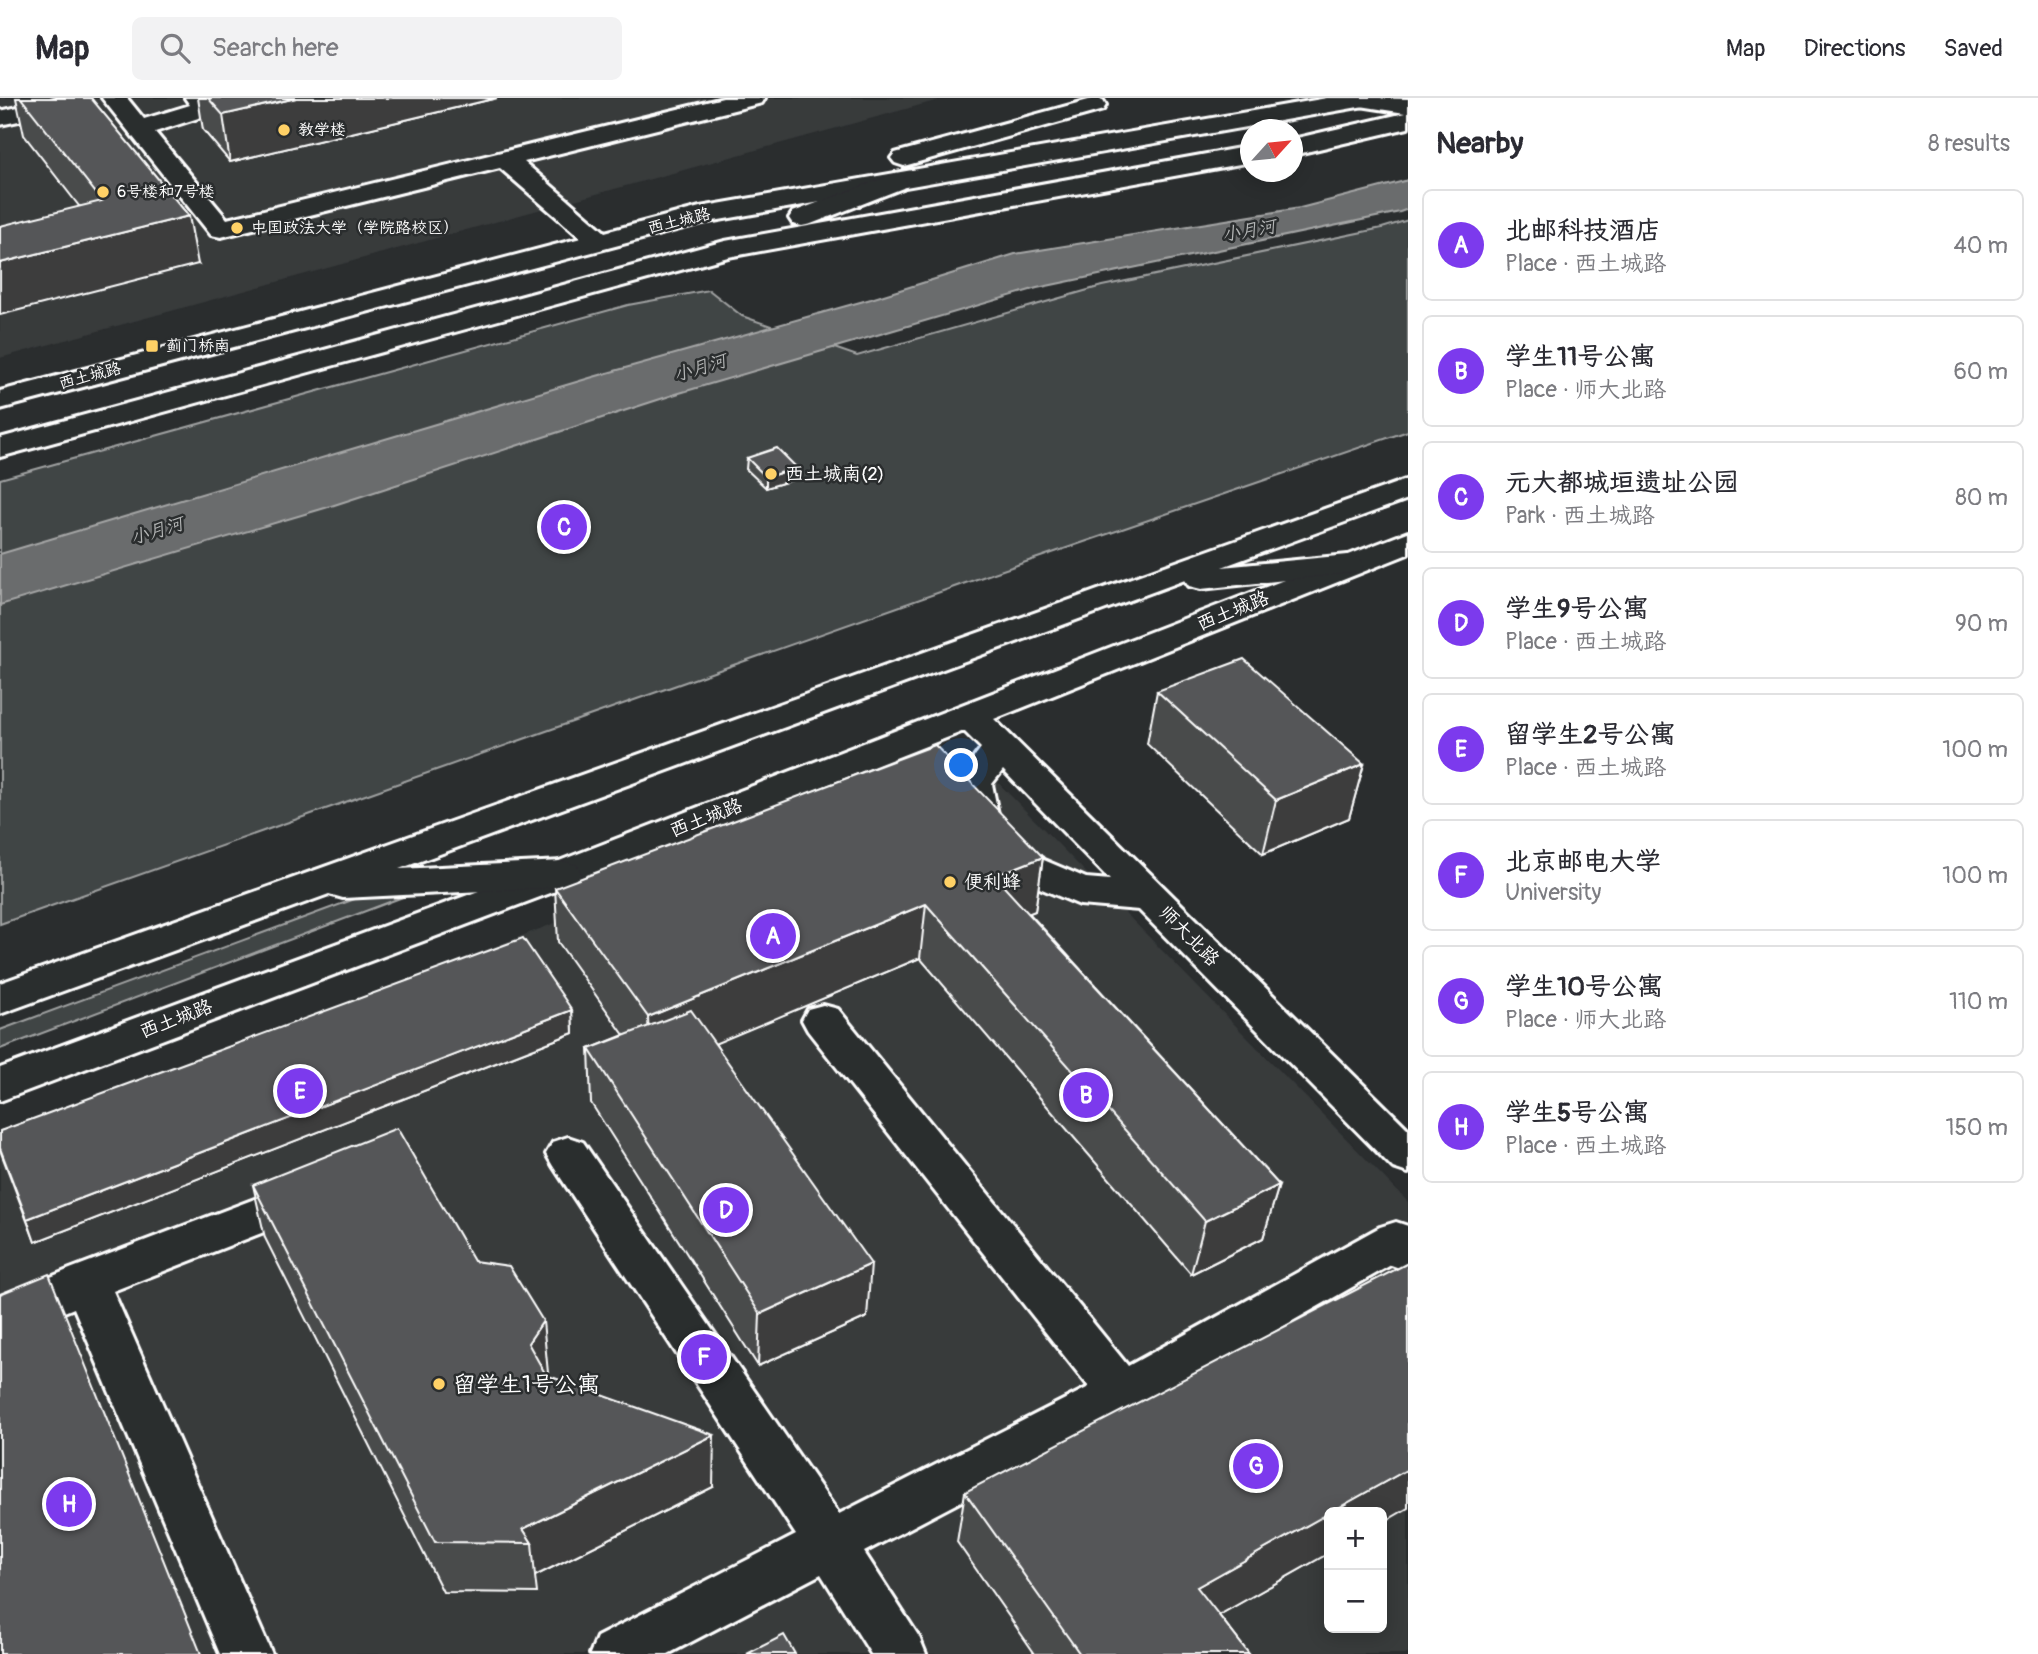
<!DOCTYPE html>
<meta charset="utf-8">
<style>
:root{--surface:#fff;--page:#f2f2f3;--text:#2b2b33;--muted:#7c7c81;--line:#e1e1e2;--accent:#7c3aed}
body{margin:0;font-family:Pangolin,"LXGW WenKai TC",sans-serif;background:var(--page);color:var(--text)}
.controls{position:absolute;right:21px;bottom:21px;display:grid;overflow:hidden;border-radius:10px;box-shadow:0 4px 18px #0003}
.controls button{width:63px;height:63px;display:grid;place-items:center;padding:0;border:0;border-bottom:2px solid var(--line);background:var(--surface);color:var(--text);font:35px sans-serif}
.compass{position:absolute;left:1240px;top:21px;width:63px;height:63px;border-radius:50%;background:var(--surface);box-shadow:0 4px 18px #0003;rotate:63deg}
.you{position:absolute;left:962px;top:668px;width:24px;height:24px;margin:-18px;border:5px solid #fff;border-radius:50%;background:#1a73e8;box-shadow:0 0 0 10px #1a73e833}
.badge{display:grid;place-items:center;width:46px;height:46px;border-radius:50%;background:var(--accent);color:#fff;font-size:23px;font-weight:700}
.pin{position:absolute;translate:-50% -50%;border:4px solid #fff;box-shadow:0 2px 7px #0006}
.list{margin:0;padding:0;list-style:none}
h2{display:flex;justify-content:space-between;align-items:center;height:91px;margin:0;padding:0 28px;font-size:30px}
h2 small{font-size:23px;font-weight:400;color:var(--muted)}
.list li{display:grid;grid-template-columns:46px 1fr auto;gap:21px;align-items:center;box-sizing:border-box;height:112px;margin:0 14px 14px;padding:0 14px;border:2px solid var(--line);border-radius:10px}
.list b{display:block;font-size:26px;white-space:nowrap}
.list p{margin:0;font-size:23px;white-space:nowrap;color:var(--muted)}
.list em{font-size:23px;font-style:normal;color:var(--muted)}
.icon{flex:none;width:38px;height:38px;fill:none;stroke:currentColor;stroke-width:2;stroke-linecap:round;stroke-linejoin:round}
.map{position:relative;flex:none;width:1408px;height:1556px;overflow:hidden}
header{display:flex;align-items:center;gap:42px;box-sizing:border-box;height:98px;padding:0 35px;background:var(--surface);border-bottom:2px solid var(--line)}
header strong{font-size:33px}
nav{display:flex;gap:38px;margin-inline-start:auto;font-size:24px}
.search{width:490px;height:63px;background:var(--page);display:flex;align-items:center;gap:18px;box-sizing:border-box;padding:0 24px;border-radius:10px;color:var(--muted);font-size:26px}
main{display:flex}
aside{flex:1;background:var(--surface)}
.map>svg:first-child{display:block}
</style>
<header>
<strong>Map</strong>
<div class="search"><svg class="icon" aria-label="search" viewBox="0 0 24 24"><circle cx="10" cy="10" r="6"/><path d="M15 15l6 6"/></svg>Search here</div>
<nav><a>Map</a><a>Directions</a><a>Saved</a></nav>
</header>
<main>
<div class="map">
<svg width="1408" height="1556" viewBox="0 0 1408 1556">
<rect width="100%" height="100%" fill="#2a2d2e"/>
<filter id="ink" filterUnits="userSpaceOnUse"><feTurbulence type="fractalNoise" baseFrequency=".0143" numOctaves="2"/><feDisplacementMap in="SourceGraphic" scale="14" xChannelSelector="R" yChannelSelector="G"/><feConvolveMatrix kernelMatrix="1 2 1 2 8 2 1 2 1" color-interpolation-filters="sRGB"/></filter>
<g filter="url(#ink)">
<path fill="#373a3b" fill-rule="evenodd" d="M 0,0 L 946,0 L 0,260 Z
M 976,662 L 1408,1104 L 1408,1556 L 0,1556 L 0,1040 ZM 1329,1414 L 1382,1414 L 1382,1530 L 1329,1530 Z"/>
<path fill="#414445" stroke="#a0a2a2" stroke-width="2" d="M 1408,122 L 1408,333 L 991,476 L 0,826 L 0,381 L 628,207 L 709,192 L 742,218 L 857,258 L 1102,188 L 1382,130 Z
M 416,794 L 0,951 L 0,932 L 371,795 Z"/>
<path fill="#6a6c6d" stroke="#a6a7a7" stroke-width="2" d="M 1408,82 L 1408,111 L 1400,114 L 1037,190 L 676,296 L 325,410 L 0,507 L 0,456 L 593,279 L 871,201 L 1015,156 L 1300,110 Z"/>
<g fill="none" stroke-linecap="round" stroke-linejoin="round">
<defs>
<path id="minor" d="M 59,0 L 79,0 L 82,5 L 79,10 L 0,27 L 0,13 Z
M 102,0 L 127,0 L 144,21 L 190,7 L 185,0 L 210,0 L 217,10 L 214,15 L 155,34 L 227,121 L 723,0 L 765,0 L 762,5 L 524,64 L 605,134 L 700,109 L 1327,0 L 1382,0 L 1379,5 L 1370,7 L 702,125 L 0,311 L 0,293 L 581,140 L 500,70 L 221,139 L 211,137 Z
M 1096,0 L 1103,2 L 1106,7 L 1103,12 L 904,68 L 895,65 L 891,60 L 895,55 Z
M 1408,434 L 1408,456 L 994,621 L 1408,1031 L 1408,1075 L 1393,1070 L 1139,812 L 1080,807 L 1004,775 L 962,725 L 955,685 L 981,650 L 964,633 L 577,785 L 0,1003 L 0,970 L 549,767 ZM 1003,672 L 1110,782 L 1086,780 L 1032,757 L 999,721 L 992,686 Z
M 823,907 L 838,911 L 1128,1268 L 1380,1129 L 1396,1124 L 1408,1128 L 1408,1173 L 1391,1167 L 1139,1310 L 864,1454 L 919,1539 L 926,1556 L 871,1556 L 821,1476 L 668,1556 L 590,1556 L 597,1539 L 796,1437 L 553,1068 L 546,1056 L 553,1044 L 568,1039 L 583,1044 L 839,1416 L 1089,1289 L 808,933 L 802,922 L 808,911 Z
M 302,1083 L 318,1089 L 324,1101 L 318,1113 L 113,1193 L 272,1556 L 220,1556 L 74,1210 L 0,1240 L 0,1200 L 70,1171 Z"/>
<path id="highway" d="M 1352,0 L 1408,1 L 1408,30 L 1293,57 L 1293,41 L 1405,15 L 1354,7 Z
M 1251,48 L 1251,64 L 728,159 L 0,359 L 0,340 L 725,143 Z
M 894,76 L 903,78 L 907,84 L 903,90 L 811,126 L 802,128 L 793,126 L 789,120 L 793,114 Z
M 1408,381 L 1408,401 L 1222,469 L 1348,457 L 1360,460 L 1364,467 L 1360,474 L 1201,491 L 1189,488 L 1185,482 L 399,771 L 563,763 L 577,767 L 582,776 L 577,785 L 563,789 L 343,800 L 329,796 L 0,916 L 0,885 Z"/>
</defs>
<use href="#minor" stroke="#fff" stroke-width="6"/>
<use href="#highway" stroke="#fff" stroke-width="6"/>
<use href="#minor" fill="#2a2d2e" fill-rule="evenodd"/>
<use href="#highway" fill="#2a2d2e" fill-rule="evenodd"/>
</g>
<path fill="#494b4c" stroke="#fff" stroke-width="2" d="M 16,0 L 91,0 L 198,166 L 79,108 L 24,37 Z
M 198,0 L 497,0 L 230,64 L 203,32 Z
M 747,360 L 796,381 L 766,390 L 746,371 Z
M 1157,593 L 1364,666 L 1349,720 L 1263,756 L 1147,646 Z
M 1043,759 L 1035,813 L 1029,815 L 1279,1087 L 1263,1140 L 1191,1176 L 920,860 L 715,945 L 867,1219 L 758,1268 L 591,1005 L 589,951 L 624,937 L 558,844 L 555,790 Z
M 572,912 L 573,935 L 35,1144 L 0,1052 L 0,1033 Z
M 253,1087 L 474,1163 L 548,1275 L 546,1277 L 713,1389 L 535,1478 L 537,1495 L 443,1494 L 265,1140 Z
M 965,1394 L 1329,1414 L 1329,1455 L 1219,1517 L 1249,1556 L 1035,1556 L 957,1444 Z"/>
<path fill="#3c3d3e" stroke="#fff" stroke-width="2" d="M 296,0 L 497,0 L 230,64 L 223,17 Z
M 189,118 L 198,166 L 0,217 L 0,165 Z
M 797,370 L 796,381 L 766,390 L 766,379 Z
M 1364,666 L 1349,720 L 1263,756 L 1276,702 Z
M 1043,759 L 1035,813 L 988,832 L 994,778 Z
M 926,806 L 920,860 L 650,973 L 648,919 Z
M 572,912 L 573,935 L 35,1144 L 27,1121 Z
M 1279,1087 L 1263,1140 L 1191,1176 L 1205,1123 Z
M 871,1166 L 867,1219 L 758,1268 L 760,1216 Z
M 543,1223 L 548,1275 L 533,1297 L 528,1245 Z
M 714,1337 L 713,1389 L 535,1478 L 532,1445 L 523,1431 Z
M 1408,1371 L 1408,1410 L 1382,1425 L 1382,1414 L 1331,1414 Z
M 1329,1415 L 1329,1455 L 1182,1538 L 1197,1489 Z"/>
<path fill="#555758" stroke="#fff" stroke-width="2" d="M 21,0 L 91,0 L 189,118 L 0,165 L 0,128 L 102,103 Z
M 208,0 L 296,0 L 223,17 Z
M 777,350 L 797,370 L 766,379 L 747,360 Z
M 1244,561 L 1364,666 L 1276,702 L 1157,593 Z
M 935,647 L 1043,759 L 994,778 L 1279,1087 L 1205,1123 L 926,806 L 648,919 L 555,790 Z
M 523,840 L 572,912 L 27,1121 L 0,1050 L 0,1033 Z
M 691,912 L 871,1166 L 760,1216 L 589,951 Z
M 397,1030 L 474,1163 L 509,1168 L 543,1223 L 528,1245 L 546,1277 L 714,1337 L 523,1431 L 532,1445 L 435,1444 L 253,1087 Z
M 1408,1165 L 1408,1371 L 1197,1489 L 1249,1556 L 1080,1556 L 965,1394 Z
M 49,1176 L 201,1556 L 0,1556 L 0,1196 Z
M 784,1537 L 795,1556 L 747,1556 Z"/>
</g>
<g fill="#ffd166" stroke="#2a2d2e" stroke-width="2.5">
<circle cx="284" cy="32" r="7"/>
<circle cx="103" cy="94" r="7"/>
<circle cx="237" cy="130" r="7"/>
<rect x="145" y="241" width="14" height="14" rx="3.5"/>
<circle cx="771" cy="376" r="7"/>
<circle cx="950" cy="784" r="7"/>
<circle cx="439" cy="1286" r="7"/>
</g>
<g text-anchor="middle" dominant-baseline="central" stroke-width="5" stroke-linejoin="round" paint-order="stroke">
<g font-size="16" fill="#fff" stroke="#2a2d2e" text-anchor="start">
<text x="298" y="32">教学楼</text>
<text x="117" y="94">6号楼和7号楼</text>
<text x="251" y="130">中国政法大学（学院路校区）</text>
<text x="166" y="248">蓟门桥南</text>
</g>
<g font-size="16" fill="#fff" stroke="#2a2d2e">
<text transform="translate(679 123) rotate(-14)">西土城路</text>
<text transform="translate(90 278) rotate(-15)">西土城路</text>
</g>
<g font-size="18" font-style="italic" fill="#b4b6b6" stroke="#2a2d2e">
<text transform="translate(1249 133) rotate(-10)">小月河</text>
<text transform="translate(700 270) rotate(-17)">小月河</text>
<text transform="translate(157 433) rotate(-17)">小月河</text>
</g>
<g font-size="19" fill="#fff" stroke="#2a2d2e" text-anchor="start">
<text x="785" y="376">西土城南(2)</text>
<text x="964" y="784">便利蜂</text>
</g>
<g font-size="19" fill="#fff" stroke="#2a2d2e">
<text transform="translate(1233 513) rotate(-22)">西土城路</text>
<text transform="translate(706 720) rotate(-21)">西土城路</text>
<text transform="translate(1189 838) rotate(45)">师大北路</text>
<text transform="translate(176 921) rotate(-21)">西土城路</text>
</g>
<g font-size="23" fill="#fff" stroke="#2a2d2e" text-anchor="start">
<text x="453" y="1286">留学生1号公寓</text>
</g>
</g>
</svg>
<div class="controls">
<button>+</button>
<button>−</button>
</div>
<svg class="compass" viewBox="-18 -18 36 36"><path d="M0-13l5 13h-10z" fill="#e53935"/><path d="M0 13l5-13h-10z" fill="#7c7c81"/></svg>
<div class="you"></div>
<div class="pin badge" style="left:773px;top:838px">A</div>
<div class="pin badge" style="left:1086px;top:997px">B</div>
<div class="pin badge" style="left:564px;top:429px">C</div>
<div class="pin badge" style="left:726px;top:1112px">D</div>
<div class="pin badge" style="left:300px;top:993px">E</div>
<div class="pin badge" style="left:704px;top:1259px">F</div>
<div class="pin badge" style="left:1256px;top:1368px">G</div>
<div class="pin badge" style="left:69px;top:1406px">H</div>
</div>
<aside>
<h2>Nearby<small>8 results</small></h2>
<ul class="list">
<li><span class="badge">A</span><div><b>北邮科技酒店</b><p>Place · 西土城路</p></div><em>40 m</em></li>
<li><span class="badge">B</span><div><b>学生11号公寓</b><p>Place · 师大北路</p></div><em>60 m</em></li>
<li><span class="badge">C</span><div><b>元大都城垣遗址公园</b><p>Park · 西土城路</p></div><em>80 m</em></li>
<li><span class="badge">D</span><div><b>学生9号公寓</b><p>Place · 西土城路</p></div><em>90 m</em></li>
<li><span class="badge">E</span><div><b>留学生2号公寓</b><p>Place · 西土城路</p></div><em>100 m</em></li>
<li><span class="badge">F</span><div><b>北京邮电大学</b><p>University</p></div><em>100 m</em></li>
<li><span class="badge">G</span><div><b>学生10号公寓</b><p>Place · 师大北路</p></div><em>110 m</em></li>
<li><span class="badge">H</span><div><b>学生5号公寓</b><p>Place · 西土城路</p></div><em>150 m</em></li>
</ul>
</aside>
</main>
